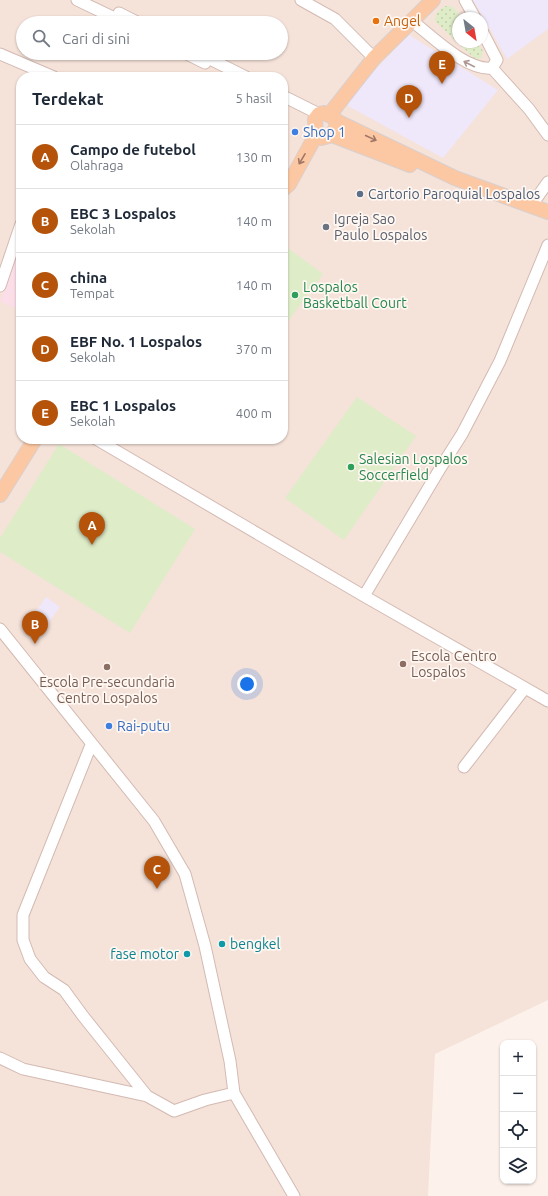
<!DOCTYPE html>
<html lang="id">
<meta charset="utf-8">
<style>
:root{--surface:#fff;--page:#f6f6f7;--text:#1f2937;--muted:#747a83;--line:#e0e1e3;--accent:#b45309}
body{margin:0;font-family:Ubuntu,sans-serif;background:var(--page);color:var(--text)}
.controls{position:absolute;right:12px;bottom:12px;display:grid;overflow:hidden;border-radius:8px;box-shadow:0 1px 3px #0004}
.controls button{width:36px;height:36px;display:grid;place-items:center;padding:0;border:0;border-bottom:1px solid var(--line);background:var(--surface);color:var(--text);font:20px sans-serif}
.compass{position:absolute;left:452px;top:12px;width:36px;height:36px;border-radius:50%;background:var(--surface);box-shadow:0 1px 3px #0004;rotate:149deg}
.you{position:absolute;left:247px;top:684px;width:14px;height:14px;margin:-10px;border:3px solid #fff;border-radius:50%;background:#1a73e8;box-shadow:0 0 0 6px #1a73e833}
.badge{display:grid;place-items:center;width:26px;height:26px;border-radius:50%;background:var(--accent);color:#fff;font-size:13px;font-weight:700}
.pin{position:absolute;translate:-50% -33px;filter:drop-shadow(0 1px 2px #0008)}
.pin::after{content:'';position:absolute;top:21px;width:14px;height:12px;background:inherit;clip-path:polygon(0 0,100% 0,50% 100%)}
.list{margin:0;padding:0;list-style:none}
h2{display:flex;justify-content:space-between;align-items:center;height:52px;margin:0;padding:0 16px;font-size:17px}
h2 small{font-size:13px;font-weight:400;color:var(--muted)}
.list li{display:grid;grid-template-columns:26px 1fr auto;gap:12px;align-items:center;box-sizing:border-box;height:64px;padding:0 16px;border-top:1px solid var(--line)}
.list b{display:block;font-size:15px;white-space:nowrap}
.list p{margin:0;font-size:13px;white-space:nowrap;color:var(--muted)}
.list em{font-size:13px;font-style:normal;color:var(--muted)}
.icon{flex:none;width:22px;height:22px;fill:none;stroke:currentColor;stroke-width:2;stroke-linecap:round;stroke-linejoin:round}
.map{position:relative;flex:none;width:548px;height:1196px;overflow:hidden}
.search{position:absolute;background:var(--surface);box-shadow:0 1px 3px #0004;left:16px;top:16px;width:272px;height:44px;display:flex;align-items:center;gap:10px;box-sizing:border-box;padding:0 14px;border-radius:22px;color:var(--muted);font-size:15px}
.panel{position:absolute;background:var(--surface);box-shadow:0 1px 3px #0004;left:16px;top:72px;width:272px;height:372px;border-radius:16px}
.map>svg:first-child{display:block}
</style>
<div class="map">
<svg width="548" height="1196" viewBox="0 0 548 1196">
<defs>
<pattern id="grass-dots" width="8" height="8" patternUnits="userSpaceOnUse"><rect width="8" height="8" fill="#deecc8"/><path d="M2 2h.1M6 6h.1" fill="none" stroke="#c2ccad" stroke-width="1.8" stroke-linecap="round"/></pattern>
</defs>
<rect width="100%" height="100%" fill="#fdf2eb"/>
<path fill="#f5e2d9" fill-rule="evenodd" d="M 0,0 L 548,0 L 548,1000 L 435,1054 L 428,1196 L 0,1196 ZM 458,18 L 482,18 L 482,42 L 458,42 ZM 23,23 L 281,23 L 281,53 L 23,53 ZM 21,77 L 283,77 L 283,439 L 21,439 Z"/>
<path fill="#efe7fa" d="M 473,0 L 548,0 L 548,29 L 507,59 Z
M 409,35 L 498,90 L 443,158 L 348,106 L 349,97 Z
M 46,597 L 60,607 L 38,637 L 24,628 Z"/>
<path fill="#fbdee8" d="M 21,245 L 21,311 L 0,301 Z"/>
<path fill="url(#grass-dots)" d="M 445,6 C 454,5 457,11 461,18 L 458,18 L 458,42 L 477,42 L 483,51 L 481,58 L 476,59 L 473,57 L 435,21 C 435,13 439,10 445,6 Z"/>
<path fill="#deecc8" d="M 285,246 L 323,274 L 289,320 L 283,315 L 283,249 Z
M 357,397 L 416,436 L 344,540 L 285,498 Z
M 59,444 L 195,529 L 130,633 L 0,552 L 0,538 Z"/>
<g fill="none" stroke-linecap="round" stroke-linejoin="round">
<defs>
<path id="minor" d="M 77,0 L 125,23
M 301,0 L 335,19 L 374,58
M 465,0 L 475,18
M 119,13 L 139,23
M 412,21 C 432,36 466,71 492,68 L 497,60 L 482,31
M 185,53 L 205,63
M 198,53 L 246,77
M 0,54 L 54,77
M 492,68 L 529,109 L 548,135
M 283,96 L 319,114
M 531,206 L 548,182
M 0,286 L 21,224
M 96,439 L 364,596 L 548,701
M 364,596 L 441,467 L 462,434 L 500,361 L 548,245
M 0,629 L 154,821 L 185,874 L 205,946 L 230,1061 L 234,1093 L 294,1196
M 91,745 L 23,915 L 23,940 L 30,959 L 44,977 L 64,990 L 83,1016 L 147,1096
M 464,767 L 525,688
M 0,1058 L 23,1069 L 147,1096 L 174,1111 L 205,1100 L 234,1093"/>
<path id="major" d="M 324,113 L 334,117 L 337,126 L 332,135 L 321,138 L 316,135 L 315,119 L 319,114 Z
M 330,114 L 374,58 L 433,0
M 336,121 L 455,178 L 548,212
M 332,135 L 410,165
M 283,189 L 289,184 L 316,135
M 0,495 L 35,439"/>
</defs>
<use href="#minor" stroke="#d3bab2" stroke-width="13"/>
<use href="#major" stroke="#dacfcd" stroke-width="16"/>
<use href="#minor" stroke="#fff" stroke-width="11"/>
<use href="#major" stroke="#fcc8a3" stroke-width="14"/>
</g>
<defs><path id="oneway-shaft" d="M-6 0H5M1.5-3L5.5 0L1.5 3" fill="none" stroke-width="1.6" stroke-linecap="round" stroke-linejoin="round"/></defs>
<use stroke="#af9894" href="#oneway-shaft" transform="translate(469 64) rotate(-153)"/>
<g stroke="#a17666">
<use href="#oneway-shaft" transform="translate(371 138) rotate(25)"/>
<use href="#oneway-shaft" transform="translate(302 159) rotate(120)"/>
</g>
<circle fill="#e8710a" stroke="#fff7f2" stroke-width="1.5" cx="376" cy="21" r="4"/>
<g fill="#3f7fe0" stroke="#fff7f2" stroke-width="1.5">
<circle cx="295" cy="132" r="4"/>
<circle cx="109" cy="726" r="4"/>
</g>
<circle fill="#5c6f8a" stroke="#fff7f2" stroke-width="1.5" cx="360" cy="194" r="4"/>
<circle fill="#6b7280" stroke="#fff7f2" stroke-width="1.5" cx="326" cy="227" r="4"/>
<g fill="#2e9e5b" stroke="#fff7f2" stroke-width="1.5">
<circle cx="295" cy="295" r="4"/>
<circle cx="351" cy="467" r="4"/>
</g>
<g fill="#8d6e63" stroke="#fff7f2" stroke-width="1.5">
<circle cx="403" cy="664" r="4"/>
<circle cx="107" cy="667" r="4"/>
</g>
<g fill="#0f9aa8" stroke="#fff7f2" stroke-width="1.5">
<circle cx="222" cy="944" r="4"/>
<circle cx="187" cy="954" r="4"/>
</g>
<g text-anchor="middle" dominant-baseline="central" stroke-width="3.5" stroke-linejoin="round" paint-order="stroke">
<g font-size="14" fill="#c56008" stroke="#fff7f2" text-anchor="start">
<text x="384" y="21">Angel</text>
</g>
<g font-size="14" fill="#366cbe" stroke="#fff7f2" text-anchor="start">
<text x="303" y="132">Shop 1</text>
<text x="117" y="726">Rai-putu</text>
</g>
<g font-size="14" fill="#4e5e75" stroke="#fff7f2" text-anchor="start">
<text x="368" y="194">Cartorio Paroquial Lospalos</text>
</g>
<g font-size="14" fill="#5b616d" stroke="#fff7f2" text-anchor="start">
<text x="334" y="219">Igreja Sao<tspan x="334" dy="16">Paulo Lospalos</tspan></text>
</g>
<g font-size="14" fill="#27864d" stroke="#fff7f2" text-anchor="start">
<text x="303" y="287">Lospalos<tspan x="303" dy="16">Basketball Court</tspan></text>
<text x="359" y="459">Salesian Lospalos<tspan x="359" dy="16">Soccerfield</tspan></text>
</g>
<g font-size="14" fill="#785e54" stroke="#fff7f2" text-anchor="start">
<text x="411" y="656">Escola Centro<tspan x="411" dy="16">Lospalos</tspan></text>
<text x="107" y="682" text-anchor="middle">Escola Pre-secundaria<tspan x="107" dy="16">Centro Lospalos</tspan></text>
</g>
<g font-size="14" fill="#0d838f" stroke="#fff7f2" text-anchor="start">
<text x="230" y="944">bengkel</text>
<text x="179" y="954" text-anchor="end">fase motor</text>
</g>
</g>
</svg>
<div class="controls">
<button>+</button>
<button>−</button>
<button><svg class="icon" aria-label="locate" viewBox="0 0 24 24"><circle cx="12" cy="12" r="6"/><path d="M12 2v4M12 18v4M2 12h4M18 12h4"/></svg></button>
<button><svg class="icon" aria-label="layers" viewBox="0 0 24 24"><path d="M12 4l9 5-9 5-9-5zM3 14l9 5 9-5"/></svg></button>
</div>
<svg class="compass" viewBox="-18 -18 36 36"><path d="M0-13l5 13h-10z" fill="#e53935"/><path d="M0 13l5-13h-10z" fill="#747a83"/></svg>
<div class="you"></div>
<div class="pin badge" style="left:92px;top:545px">A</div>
<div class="pin badge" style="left:35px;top:644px">B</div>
<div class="pin badge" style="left:157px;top:889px">C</div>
<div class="pin badge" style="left:409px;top:118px">D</div>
<div class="pin badge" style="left:442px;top:84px">E</div>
<div class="search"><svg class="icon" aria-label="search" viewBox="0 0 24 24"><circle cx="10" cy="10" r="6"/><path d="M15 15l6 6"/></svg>Cari di sini</div>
<section class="panel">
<h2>Terdekat<small>5 hasil</small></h2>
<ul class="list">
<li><span class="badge">A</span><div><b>Campo de futebol</b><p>Olahraga</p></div><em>130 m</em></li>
<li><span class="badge">B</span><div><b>EBC 3 Lospalos</b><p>Sekolah</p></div><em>140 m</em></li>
<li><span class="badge">C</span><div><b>china</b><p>Tempat</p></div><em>140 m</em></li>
<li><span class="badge">D</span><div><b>EBF No. 1 Lospalos</b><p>Sekolah</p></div><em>370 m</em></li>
<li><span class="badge">E</span><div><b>EBC 1 Lospalos</b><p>Sekolah</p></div><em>400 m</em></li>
</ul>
</section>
</div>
